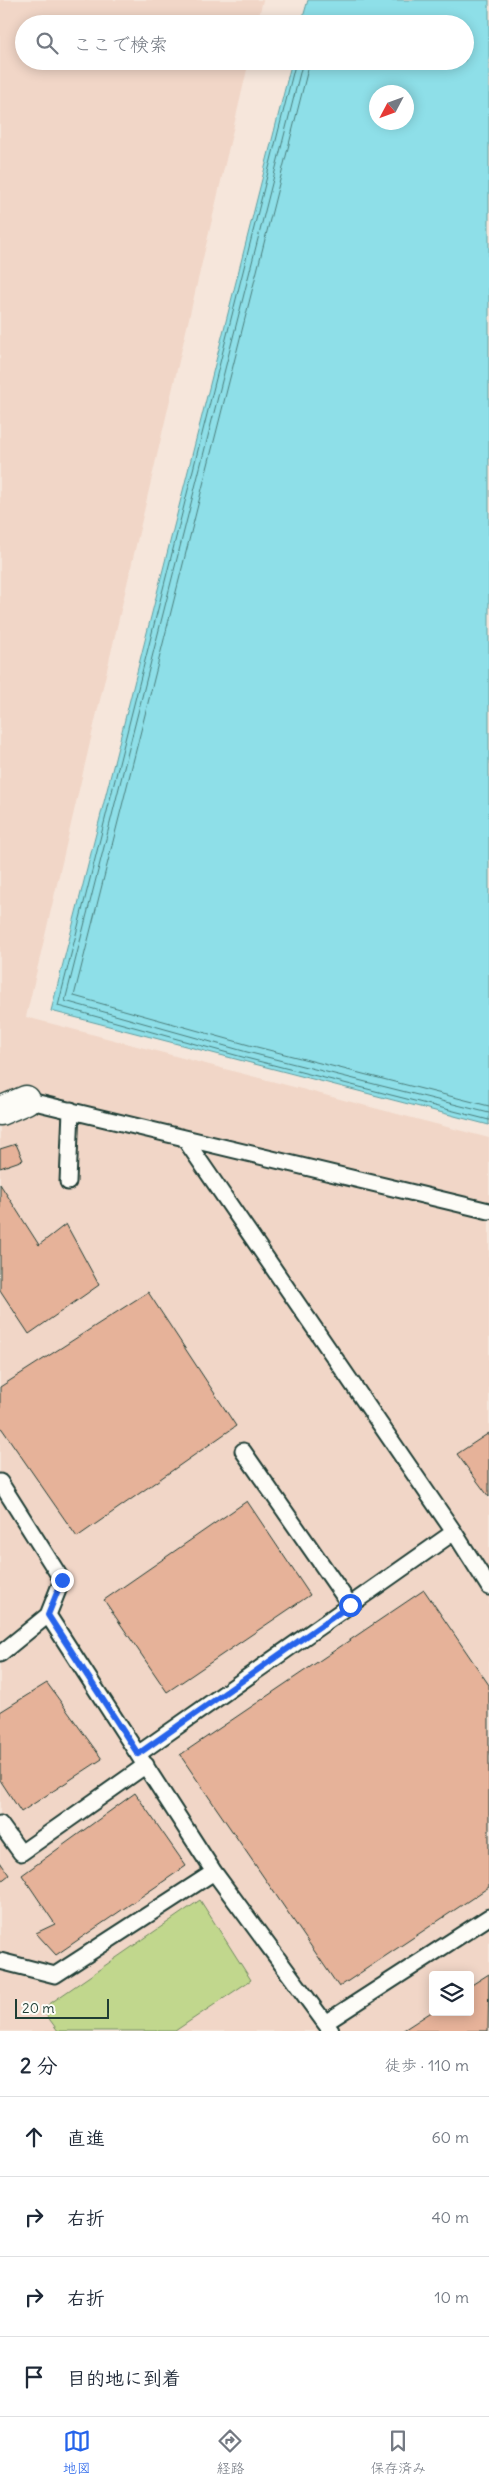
<!DOCTYPE html>
<html lang="ja">
<meta charset="utf-8">
<style>
:root{--surface:#fff;--page:#f6f6f7;--text:#1f2937;--muted:#747a83;--line:#e0e1e3;--accent:#2563eb}
body{margin:0;font-family:Delius,"Klee One",sans-serif;background:var(--page);color:var(--text)}
.controls{position:absolute;right:15px;bottom:15px;display:grid;overflow:hidden;border-radius:5px;box-shadow:0 2px 12px #0003}
.controls button{width:45px;height:45px;display:grid;place-items:center;padding:0;border:0;border-bottom:1px solid var(--line);background:var(--surface);color:var(--text);font:25px sans-serif}
.compass{position:absolute;left:369px;top:85px;width:45px;height:45px;border-radius:50%;background:var(--surface);box-shadow:0 2px 12px #0003;rotate:229deg}
.scale{position:absolute;left:15px;bottom:12px;width:94px;box-sizing:border-box;padding-left:5px;border:2px solid #1f3d34;border-top:0;font-size:14px;line-height:18px;white-space:nowrap;color:#1f3d34;-webkit-text-stroke:4px #fdfcf7;paint-order:stroke}
.stop{position:absolute;width:15px;height:15px;margin:-11px;border:4px solid #2563eb;border-radius:50%;background:#fff}
.stop.end{background:#2563eb;border-color:#fff;box-shadow:0 1px 5px #0008}
.list{margin:0;padding:0;list-style:none}
h2{display:flex;justify-content:space-between;align-items:center;height:65px;margin:0;padding:0 20px;font-size:21px}
h2 small{font-size:16px;font-weight:400;color:var(--muted)}
.list li{display:grid;grid-template-columns:32px 1fr auto;gap:15px;align-items:center;box-sizing:border-box;height:80px;padding:0 20px;border-top:1px solid var(--line)}
.list b{display:block;font-size:19px;white-space:nowrap}
.list em{font-size:16px;font-style:normal;color:var(--muted)}
.icon{flex:none;width:28px;height:28px;fill:none;stroke:currentColor;stroke-width:2;stroke-linecap:round;stroke-linejoin:round}
.map{position:relative;flex:none;width:489px;height:2031px;overflow:hidden}
.search{position:absolute;background:var(--surface);box-shadow:0 2px 12px #0003;left:15px;right:15px;top:15px;height:55px;display:flex;align-items:center;gap:12px;box-sizing:border-box;padding:0 18px;border-radius:28px;color:var(--muted);font-size:19px}
.sheet{height:385px;background:var(--surface)}
nav{display:flex;justify-content:space-around;align-items:center;box-sizing:border-box;height:70px;border-top:1px solid var(--line);background:var(--surface);font-size:14px;color:var(--muted)}
nav a{display:grid;justify-items:center;gap:2px}
nav .on{color:var(--accent)}
.map>svg:first-child{display:block}
</style>
<div class="map">
<svg width="489" height="2031" viewBox="0 0 489 2031">
<rect width="100%" height="100%" fill="#f6e6db"/>
<filter id="ink" filterUnits="userSpaceOnUse"><feTurbulence type="fractalNoise" baseFrequency=".02" numOctaves="2"/><feDisplacementMap in="SourceGraphic" scale="10" xChannelSelector="R" yChannelSelector="G"/><feConvolveMatrix kernelMatrix="1 2 1 2 8 2 1 2 1" color-interpolation-filters="sRGB"/></filter>
<g filter="url(#ink)">
<path fill="#f1d6c7" fill-rule="evenodd" d="M 0,0 L 263,0 L 257,24 L 24,24 L 24,61 L 249,61 L 26,1017 L 489,1138 L 489,2031 L 0,2031 ZM 433,1975 L 470,1975 L 470,2012 L 433,2012 Z"/>
<path fill="#c1d78d" stroke="#708a60" d="M 200,1900 L 251,1980 L 175,2031 L 58,2031 L 42,2009 Z"/>
<path fill="#8edfe8" stroke="#629ea0" fill-rule="evenodd" d="M 308,0 L 489,0 L 489,1125 L 51,1011 L 292,61 L 465,61 L 465,24 L 301,24 ZM 376,92 L 406,92 L 406,122 L 376,122 Z"/>
<g fill="none" stroke-linecap="round" stroke-linejoin="round">
<path stroke="#4b7e7c" stroke-width="1" d="M 296,61 L 58,1006 L 246,1058 L 489,1120
M 303,61 L 65,1001 L 247,1052 L 489,1113
M 310,61 L 74,996 L 249,1045 L 489,1106"/>
</g>
<path fill="#e6b299" stroke="#1f3d34" d="M 16,1144 L 23,1160 L 0,1168 L 0,1149 Z
M 0,1184 L 39,1245 L 66,1224 L 99,1285 L 29,1334 L 0,1290 Z
M 148,1292 L 236,1426 L 77,1537 L 0,1426 L 0,1387 Z
M 489,1433 L 489,1497 L 457,1454 Z
M 247,1501 L 310,1595 L 167,1692 L 104,1600 Z
M 424,1590 L 489,1685 L 489,1887 L 339,1987 L 180,1755 Z
M 47,1683 L 102,1759 L 21,1812 L 0,1780 L 0,1712 Z
M 135,1793 L 186,1866 L 56,1955 L 36,1933 L 55,1924 L 22,1875 Z
M 0,1862 L 9,1875 L 0,1882 Z
M 489,1974 L 488,2031 L 402,2031 L 433,2011 L 470,2012 L 470,1986 Z"/>
<g fill="none" stroke-linecap="round" stroke-linejoin="round">
<defs>
<path id="service" d="M 26,1100 L 489,1211
M 184,1138 L 454,1532 L 489,1587
M 68,1182 L 71,1110
M 243,1451 L 350,1605
M 0,1482 L 62,1580 L 48,1615 L 214,1872 L 331,2031
M 0,1654 L 48,1615
M 138,1754 L 454,1532
M 0,1824 L 21,1853 L 146,1765
M 0,1961 L 55,1975 L 214,1872
M 325,2023 L 489,1917"/>
<path id="tertiary" d="M 0,1111 L 26,1100"/>
</defs>
<use href="#service" stroke="#1f3d34" stroke-width="19"/>
<use href="#tertiary" stroke="#1f3d34" stroke-width="31"/>
<use href="#service" stroke="#fdfcf7" stroke-width="15"/>
<use href="#tertiary" stroke="#fdfcf7" stroke-width="28"/>
</g>
</g>
<g fill="none" stroke-linecap="round" stroke-linejoin="round" filter="url(#ink)">
<path stroke="#2563eb" stroke-width="6" d="M 62,1580 L 48,1615 L 138,1754 L 350,1605"/>
</g>
</svg>
<div class="controls">
<button><svg class="icon" aria-label="layers" viewBox="0 0 24 24"><path d="M12 4l9 5-9 5-9-5zM3 14l9 5 9-5"/></svg></button>
</div>
<svg class="compass" viewBox="-18 -18 36 36"><path d="M0-13l5 13h-10z" fill="#e53935"/><path d="M0 13l5-13h-10z" fill="#747a83"/></svg>
<div class="scale">20 m</div>
<div class="stop" style="left:350px;top:1605px"></div>
<div class="stop end" style="left:62px;top:1580px"></div>
<div class="search"><svg class="icon" aria-label="search" viewBox="0 0 24 24"><circle cx="10" cy="10" r="6"/><path d="M15 15l6 6"/></svg>ここで検索</div>
</div>
<section class="sheet">
<h2>2 分<small>徒歩 · 110 m</small></h2>
<ul class="list">
<li><svg class="icon" aria-label="ahead" viewBox="0 0 24 24"><path d="M12 20V5M6 11l6-6 6 6"/></svg><div><b>直進</b></div><em>60 m</em></li>
<li><svg class="icon" aria-label="right" viewBox="0 0 24 24"><path d="M7 20v-9h11M14 6l5 5-5 5"/></svg><div><b>右折</b></div><em>40 m</em></li>
<li><svg class="icon" aria-label="right" viewBox="0 0 24 24"><path d="M7 20v-9h11M14 6l5 5-5 5"/></svg><div><b>右折</b></div><em>10 m</em></li>
<li><svg class="icon" aria-label="arrive" viewBox="0 0 24 24"><path d="M6 21V4h12l-3 4 3 4H6"/></svg><div><b>目的地に到着</b></div></li>
</ul>
</section>
<nav>
<a class="on"><svg class="icon" aria-label="map" viewBox="0 0 24 24"><path d="M3 6l6-2 6 2 6-2v14l-6 2-6-2-6 2zM9 4v14M15 6v14"/></svg>地図</a>
<a><svg class="icon" aria-label="directions" viewBox="0 0 24 24"><path d="M12 3l9 9-9 9-9-9zM9 14v-3h6M13 9l2 2-2 2"/></svg>経路</a>
<a><svg class="icon" aria-label="saved" viewBox="0 0 24 24"><path d="M7 4h10v16l-5-4-5 4z"/></svg>保存済み</a>
</nav>
